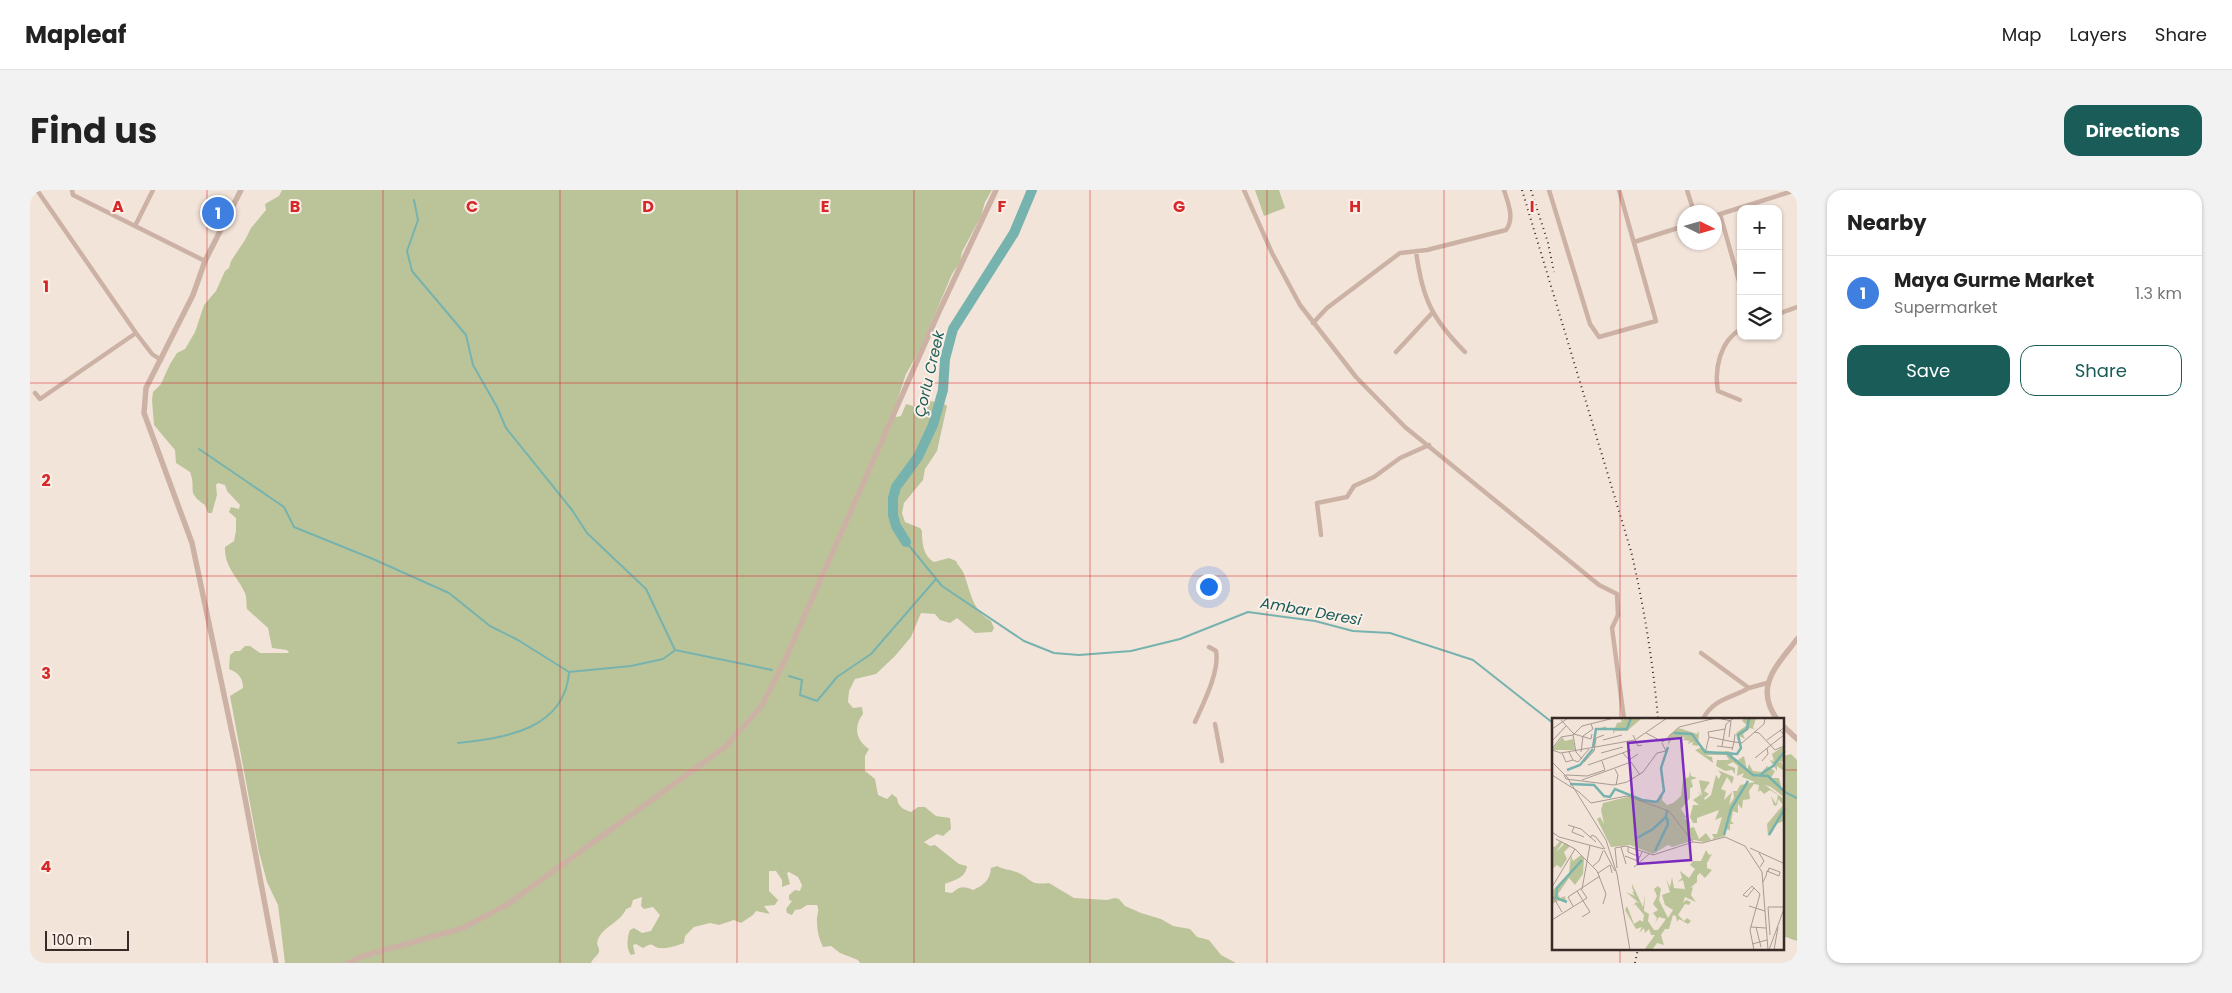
<!DOCTYPE html>
<meta charset="utf-8">
<style>
:root{--surface:#fff;--page:#f2f2f2;--text:#222;--muted:#767676;--line:#e0e0e0;--accent:#195c58}
body{margin:0;font-family:Poppins,sans-serif;background:var(--page);color:var(--text)}
.controls{position:absolute;right:15px;top:15px;display:grid;overflow:hidden;border-radius:10px;box-shadow:0 1px 4px #0004}
.controls button{width:45px;height:45px;display:grid;place-items:center;padding:0;border:0;border-bottom:1px solid var(--line);background:var(--surface);color:var(--text);font:25px sans-serif}
.compass{position:absolute;left:1647px;top:15px;width:45px;height:45px;border-radius:50%;background:var(--surface);box-shadow:0 1px 4px #0004;rotate:95deg}
.scale{position:absolute;left:15px;bottom:12px;width:84px;box-sizing:border-box;padding-left:5px;border:2px solid #382a27;border-top:0;font-size:14px;line-height:18px;white-space:nowrap;color:#382a27;-webkit-text-stroke:4px #fbefe7;paint-order:stroke}
.you{position:absolute;left:1178px;top:396px;width:18px;height:18px;margin:-12px;border:4px solid #fff;border-radius:50%;background:#1a73e8;box-shadow:0 0 0 8px #1a73e833}
.badge{display:grid;place-items:center;width:32px;height:32px;border-radius:50%;background:var(--accent);color:#fff;font-size:16px;font-weight:700}
.pin{position:absolute;translate:-50% -50%;border:2px solid #fff;box-shadow:0 1px 5px #0006}
.list{margin:0;padding:0;list-style:none}
h2{display:flex;justify-content:space-between;align-items:center;height:65px;margin:0;padding:0 20px;font-size:21px}
h2 small{font-size:16px;font-weight:400;color:var(--muted)}
.list li{display:grid;grid-template-columns:32px 1fr auto;gap:15px;align-items:center;box-sizing:border-box;height:75px;padding:0 20px;border-top:1px solid var(--line)}
.list b{display:block;font-size:19px;white-space:nowrap}
.list p{margin:0;font-size:16px;white-space:nowrap;color:var(--muted)}
.list em{font-size:16px;font-style:normal;color:var(--muted)}
.actions{display:flex;gap:10px;padding:15px 20px}
.actions a{flex:1;padding:11px 0;border:1px solid var(--accent);border-radius:15px;text-align:center;font-size:18px;color:var(--accent)}
.actions .main{background:var(--accent);color:#fff}
.icon{flex:none;width:28px;height:28px;fill:none;stroke:currentColor;stroke-width:2;stroke-linecap:round;stroke-linejoin:round}
.map{position:relative;flex:none;width:1767px;height:773px;overflow:hidden;border-radius:15px}
header{display:flex;align-items:center;gap:30px;box-sizing:border-box;height:70px;padding:0 25px;background:var(--surface);border-bottom:1px solid var(--line)}
header strong{font-size:24px}
nav{display:flex;gap:28px;margin-inline-start:auto;font-size:18px}
.intro{display:flex;align-items:center;justify-content:space-between;box-sizing:border-box;height:120px;padding:0 30px}
h1{margin:0;font-size:35px}
.button{padding:12px 22px;border-radius:15px;background:var(--accent);color:#fff;font-size:18px;font-weight:700}
main{display:flex;gap:30px;padding:0 30px}
aside{flex:1;background:var(--surface);border-radius:15px;box-shadow:0 1px 4px #0004}
.map>svg:first-child{display:block}
</style>
<header>
<strong>Mapleaf</strong>
<nav><a>Map</a><a>Layers</a><a>Share</a></nav>
</header>
<div class="intro"><h1>Find us</h1><a class="button">Directions</a></div>
<main>
<div class="map">
<svg width="1767" height="773" viewBox="0 0 1767 773">
<rect width="100%" height="100%" fill="#f3e4da"/>
<path fill="#bbc499" d="M 252,0 L 962,0 L 955,12 L 951,26 L 932,62 L 930,72 L 922,84 L 890,160 L 876,184 L 863,223 L 866,227 L 871,226 L 876,214 L 883,216 L 886,226 L 890,227 L 895,221 L 900,211 L 913,213 L 917,216 L 907,261 L 895,279 L 893,290 L 874,313 L 872,323 L 875,332 L 890,338 L 892,341 C 892,352 893,366 904,372 L 919,368 L 926,371 C 928,376 932,379 934,384 C 941,403 942,420 961,431 L 964,438 L 962,442 L 945,443 L 927,428 L 920,433 L 910,430 L 905,424 L 891,423 L 881,447 L 865,466 L 846,484 L 825,489 L 819,501 L 818,512 L 823,518 L 832,517 L 833,524 C 823,537 826,550 839,559 L 835,566 L 835,581 L 845,589 L 848,605 L 857,609 L 862,604 L 867,608 C 868,617 873,619 881,622 L 888,617 L 895,617 L 906,626 L 920,628 L 921,639 L 913,646 L 907,644 L 894,652 L 900,656 L 905,655 L 929,674 L 937,676 C 936,688 924,690 915,694 L 915,702 L 922,703 C 930,696 934,696 943,700 C 954,695 960,690 961,678 L 967,676 C 975,680 978,679 986,682 C 1001,687 998,696 1019,693 L 1044,708 L 1077,710 L 1085,708 L 1089,709 L 1095,716 L 1111,723 L 1131,729 L 1143,736 L 1160,739 L 1167,747 L 1179,750 L 1191,765 L 1206,773 L 830,773 L 828,770 L 810,763 L 801,756 L 793,757 C 789,749 787,741 787,732 C 786,726 790,722 787,715 L 777,715 L 771,719 L 765,720 L 762,725 L 757,723 L 756,719 L 762,711 L 759,710 L 759,705 L 765,700 L 770,701 L 772,695 L 768,687 L 759,682 L 757,683 L 760,694 L 752,697 L 752,690 L 746,681 L 739,681 L 739,701 L 748,710 L 745,715 L 734,716 L 740,724 L 726,721 L 723,725 L 711,733 L 704,730 L 689,735 L 680,733 L 664,737 L 655,746 L 654,753 C 649,755 637,759 631,758 C 621,758 625,750 613,758 L 606,754 L 603,755 L 605,764 L 601,765 C 596,759 597,747 600,740 L 604,738 L 612,743 L 621,741 L 630,725 L 623,717 L 614,719 L 611,716 L 612,707 L 603,710 L 601,717 L 596,719 C 590,734 569,737 567,754 C 573,765 565,764 561,773 L 255,773 L 248,715 L 237,692 L 229,662 L 200,506 L 213,498 C 213,487 208,483 199,479 L 200,465 L 205,461 L 210,461 L 215,456 L 220,456 L 230,463 L 259,463 L 257,460 L 242,458 L 238,438 L 217,419 C 216,414 217,408 215,403 C 208,387 194,377 195,357 L 204,351 L 206,341 L 206,328 L 199,322 L 201,317 L 209,319 L 210,315 L 197,301 L 195,295 L 188,293 L 186,295 L 187,305 L 182,323 L 178,323 L 175,315 C 155,301 167,300 160,282 L 146,273 L 145,260 L 124,235 L 122,210 L 123,202 L 131,194 L 140,174 L 147,163 L 155,159 L 158,154 L 165,142 L 174,115 L 186,101 L 195,81 L 199,78 L 201,71 L 215,50 L 221,38 L 236,20 L 235,14 L 249,6 Z
M 1225,0 L 1249,0 L 1255,18 L 1234,26 Z
M 1761,564 L 1767,570 L 1767,751 L 1753,746 L 1753,566 Z"/>
<g fill="none" stroke-linecap="round" stroke-linejoin="round">
<path stroke="#77b3ae" stroke-width="2" d="M 384,10 L 388,30 L 377,61 L 382,81 L 436,145 L 443,175 L 467,217 L 476,238 L 542,320 L 557,343 L 616,399 L 645,460 L 742,480
M 169,259 L 254,317 L 264,337 L 343,369 L 419,403 L 460,436 L 488,450 L 539,482 L 601,476 L 633,469 L 644,461
M 876,352 L 912,396 L 994,451 L 1024,463 L 1049,465 L 1101,461 L 1150,449 L 1218,422 L 1285,431 L 1323,441 L 1360,443 L 1443,470 L 1523,533
M 759,486 L 772,490 L 770,505 L 787,511 L 807,487 L 841,464 L 906,389
M 428,553 C 474,548 534,540 539,483
M 1753,601 L 1767,608"/>
<path stroke="#77b3ae" stroke-width="10" d="M 876,352 L 866,336 L 863,325 L 863,308 L 866,297 L 888,267 L 903,235 L 913,200 L 915,169 L 923,139 L 984,43 L 1002,0"/>
<path stroke="#ccb2a5" stroke-width="4.5" d="M 7,0 L 106,143 L 122,164 L 131,170
M 42,0 L 43,5 L 175,71
M 1214,0 L 1242,63 L 1270,115 L 1326,187 L 1375,237 L 1569,395 L 1587,404 L 1588,425 L 1582,438 L 1594,529
M 1519,0 L 1560,134 L 1569,147 L 1626,131 L 1589,0
M 1657,0 L 1664,22
M 1690,24 L 1711,98
M 1684,26 L 1766,0
M 105,36 L 123,0
M 1604,52 L 1654,36
M 1386,61 C 1392,108 1402,129 1435,162
M 1748,124 L 1767,117
M 1283,133 L 1297,118 L 1370,63 L 1397,60 L 1476,40 C 1485,28 1478,13 1474,0
M 1366,162 L 1403,122
M 5,203 L 10,209 L 106,143
M 1710,210 L 1688,201 C 1684,179 1690,151 1711,139
M 1291,345 L 1287,313 L 1317,307 L 1324,296 L 1344,287 L 1370,268 L 1399,255
M 1671,463 L 1719,498 L 1737,493
M 1673,529 C 1683,509 1701,508 1719,498
M 1165,532 C 1173,514 1190,481 1186,461 L 1179,457
M 1185,534 L 1192,571"/>
<path stroke="#ccb2a5" stroke-width="5.5" d="M 211,0 L 175,71 L 163,105 L 116,198 L 114,223 L 162,353 L 208,571 L 246,773
M 1747,529 C 1723,496 1748,475 1767,449
M 1753,536 L 1767,549
M 318,773 L 333,766 L 433,738 L 478,714 L 695,557 L 731,517 L 755,470 L 908,124 L 966,0"/>
<path stroke="#382a27" stroke-width="2" stroke-dasharray="1 4" stroke-linecap="butt" d="M 1492,0 L 1601,361 C 1614,417 1623,472 1628,529
M 1501,0 L 1518,53 L 1524,82
M 1605,773 L 1608,759"/>
</g>
<path fill="none" stroke="#d62828" stroke-width="1" stroke-opacity="0.55" d="M 177,0 L 177,773M 353,0 L 353,773M 530,0 L 530,773M 707,0 L 707,773M 884,0 L 884,773M 1060,0 L 1060,773M 1237,0 L 1237,773M 1414,0 L 1414,773M 1590,0 L 1590,529M 0,193 L 1767,193M 0,386 L 1767,386M 0,580 L 1523,580M 1753,580 L 1767,580M 1590,759 L 1590,773"/>
<g text-anchor="middle" dominant-baseline="central" stroke-width="4" stroke-linejoin="round" paint-order="stroke">
<g font-size="15" font-style="italic" fill="#195c58" stroke="#fbefe7">
<text transform="translate(899 184) rotate(-77)">Çorlu Creek</text>
<text transform="translate(1281 421) rotate(10)">Ambar Deresi</text>
</g>
</g>
<g transform="translate(1522 528)">
<rect width="232" height="232" fill="#f3e4da"/>
<path d="M 68,0 L 72,2 L 73,0 L 89,0 L 89,1 L 75,13 L 63,13 L 61,16 L 61,12 L 46,12 L 53,8 L 55,11 L 63,10 L 65,5 L 70,4 ZM 192,0 L 204,0 L 201,10 L 204,12 L 198,10 L 191,16 L 193,21 L 187,18 L 186,24 L 184,15 L 195,7 L 190,3 ZM 127,10 L 145,16 L 147,13 L 146,28 L 140,27 L 141,24 L 135,26 L 138,23 L 131,22 L 133,19 L 119,22 L 116,28 L 117,17 ZM 10,19 L 13,23 L 21,21 L 23,32 L 0,32 ZM 232,28 L 232,44 L 226,43 L 230,45 L 232,53 L 225,48 L 225,53 L 218,42 L 222,43 L 220,36 ZM 148,30 L 160,34 L 176,33 L 184,36 L 179,38 L 186,42 L 192,38 L 195,52 L 197,46 L 201,53 L 210,54 L 215,48 L 223,53 L 219,60 L 227,60 L 232,79 L 219,69 L 213,67 L 232,81 L 232,103 L 224,106 L 216,118 L 215,106 L 231,87 L 226,81 L 225,87 L 222,88 L 219,78 L 224,86 L 226,77 L 218,72 L 212,76 L 208,72 L 206,75 L 207,67 L 202,66 L 197,73 L 198,81 L 191,82 L 190,91 L 186,86 L 186,95 L 181,93 L 179,103 L 182,106 L 178,106 L 178,112 L 174,111 L 173,118 L 152,124 L 142,122 L 120,129 L 116,127 L 101,136 L 78,127 L 59,129 L 45,101 L 48,99 L 52,106 L 49,92 L 51,85 L 75,79 L 103,84 L 111,77 L 110,82 L 115,87 L 121,85 L 129,78 L 131,61 L 137,59 L 138,53 L 139,58 L 145,60 L 139,62 L 141,69 L 138,70 L 138,80 L 129,91 L 135,100 L 132,100 L 138,104 L 138,110 L 142,109 L 147,121 L 154,115 L 159,122 L 162,120 L 160,116 L 165,116 L 170,99 L 163,102 L 167,92 L 145,100 L 145,105 L 141,105 L 138,99 L 141,87 L 147,87 L 141,82 L 148,77 L 146,73 L 150,78 L 147,62 L 158,64 L 152,73 L 157,76 L 152,80 L 153,82 L 159,77 L 164,57 L 167,61 L 169,56 L 166,52 L 182,59 L 180,66 L 175,59 L 169,71 L 174,73 L 172,82 L 180,74 L 177,87 L 182,80 L 181,73 L 185,73 L 188,67 L 203,64 L 190,59 L 192,55 L 185,58 L 186,48 L 181,44 L 175,47 L 183,50 L 183,56 L 180,52 L 173,53 L 164,48 L 165,42 L 177,42 L 174,37 L 153,37 L 160,39 L 161,45 L 143,32 ZM 8,123 L 11,124 L 4,134 L 13,125 L 18,128 L 12,134 L 15,141 L 9,150 L 5,147 L 0,151 L 0,128 L 3,129 ZM 154,132 L 157,137 L 160,136 L 155,145 L 155,150 L 160,152 L 153,160 L 148,155 L 145,158 L 145,164 L 138,170 L 141,169 L 139,177 L 144,184 L 133,179 L 131,185 L 134,182 L 139,184 L 137,187 L 133,186 L 126,197 L 132,203 L 135,200 L 139,203 L 136,206 L 127,201 L 125,204 L 124,198 L 121,197 L 117,211 L 113,211 L 109,217 L 112,227 L 105,225 L 100,232 L 92,232 L 103,217 L 99,217 L 97,211 L 93,215 L 92,210 L 87,215 L 90,209 L 84,211 L 73,192 L 75,188 L 82,206 L 88,202 L 91,204 L 92,197 L 83,186 L 80,189 L 84,184 L 87,185 L 74,174 L 83,178 L 80,174 L 82,175 L 80,169 L 80,166 L 91,189 L 93,176 L 92,193 L 97,196 L 96,203 L 102,212 L 106,212 L 114,201 L 107,199 L 103,205 L 105,200 L 101,195 L 106,192 L 101,186 L 105,178 L 102,171 L 106,168 L 109,171 L 107,182 L 116,200 L 121,192 L 113,187 L 110,177 L 118,174 L 114,161 L 118,169 L 120,159 L 122,170 L 133,171 L 131,162 L 125,164 L 130,160 L 128,153 L 137,160 L 143,151 L 138,147 L 141,143 L 149,143 ZM 19,137 L 21,143 L 29,137 L 32,140 L 31,156 L 23,167 L 17,160 L 6,176 L 8,180 L 13,178 L 14,184 L 8,182 L 0,186 L 0,173 L 17,155 Z" fill="#bbc499"/>
<path fill="none" stroke="#77b3ae" stroke-width="2.5" d="M 122,15 L 140,16 L 153,34 L 185,36 L 189,30 L 186,17 L 195,11 L 197,0M 41,29 L 44,11 L 75,11 L 79,0M 175,35 L 201,57 L 216,58 L 233,74M 15,52 L 28,47 L 41,31M 209,56 L 221,48 L 233,33M 18,66 L 42,67 L 52,78 L 58,79 L 63,71 L 90,82 L 105,84M 105,84 L 112,73 L 109,50 L 116,29M 172,117 L 179,91 L 196,63M 217,117 L 233,90M 85,120 L 101,111 L 114,99 L 115,92M 103,133 L 116,106 L 115,100M 15,184 L 4,180 L 5,170 L 30,142"/>
<path fill="none" stroke="#a89a92" stroke-width="1" d="M 166,0 L 179,3 L 177,19M 9,2 L 22,16 L 39,21 L 40,16M 0,11 L 16,0M 173,11 L 156,14 L 157,19 L 182,24 L 180,32M 202,14 L 207,15 L 223,32 L 232,28M 94,15 L 111,24 L 127,9 L 164,0M 183,16 L 182,24 L 190,25 L 212,6 L 213,0M 21,17 L 24,34 L 30,41M 81,17 L 86,28 L 90,27M 51,22 L 70,17M 215,22 L 233,9M 0,23 L 14,8M 219,27 L 232,17 L 228,12M 165,28 L 181,30M 170,28 L 174,6 L 182,0M 0,31 L 9,19 L 21,17 L 30,8 L 62,0M 0,32 L 9,35 L 83,22 L 115,0M 29,34 L 31,18 L 41,11 L 39,6M 10,35 L 14,44 L 21,42 L 17,34M 49,35 L 71,29M 71,35 L 77,42 L 86,36M 153,35 L 157,19M 203,40 L 219,27M 21,42 L 26,44 L 37,31M 210,43 L 216,36 L 215,30M 0,44 L 15,59 L 54,122 L 65,156 L 78,232M 32,44 L 42,33 L 44,20 L 52,17M 36,47 L 79,32M 63,51 L 66,57 L 64,67M 0,57 L 27,74M 12,57 L 14,61 L 62,67 L 75,64 L 91,54 L 105,35 L 114,33 L 110,25M 14,57 L 35,58 L 53,52 L 50,43M 30,62 L 79,44 L 88,57M 27,74 L 39,85 L 75,78 L 117,93 L 141,124M 16,107 L 29,111 L 44,124M 22,109 L 20,114 L 32,119M 0,114 L 7,119 L 52,131M 38,120 L 40,117 L 44,119 L 53,131M 4,121 L 23,131 L 45,153 L 54,176 L 51,186M 76,128 L 76,134 L 88,139M 69,129 L 74,146M 63,130 L 74,128 L 101,137 L 141,124 L 150,125 L 173,119 L 193,128 L 210,154 L 216,232M 63,130 L 65,150M 198,130 L 233,146M 52,132 L 63,153M 207,135 L 212,143 L 208,149M 73,138 L 86,143 L 90,134M 41,148 L 47,143 L 51,133M 82,149 L 97,136M 46,155 L 58,147 L 60,155M 211,164 L 214,158 L 215,153 L 216,153 L 217,150 L 228,154 L 227,158 L 215,153M 0,169 L 23,131M 30,171 L 38,127M 25,173 L 38,194 L 30,199M 0,177 L 10,194M 191,177 L 200,168 L 208,176 L 198,212 L 202,232M 191,177 L 195,179 L 202,170M 21,188 L 16,179 L 48,158M 197,188 L 213,193M 216,189 L 218,217M 216,189 L 232,189M 0,202 L 35,180 L 29,171M 199,209 L 214,210M 204,209 L 209,229M 200,226 L 215,222M 217,232 L 233,188M 222,232 L 226,209"/>
<path fill="#7b2cbf" fill-opacity="0.15" stroke="#7b2cbf" stroke-width="2.5" d="M 129,20 L 139,142 L 86,146 L 76,25 Z"/>
<rect width="232" height="232" fill="none" stroke="#382a27" stroke-width="2.5"/>
</g>
<g font-size="16" text-anchor="middle" font-weight="bold" fill="#d62828" stroke="#fbefe7" stroke-width="4" stroke-linejoin="round" paint-order="stroke">
<text x="88" y="22">A</text>
<text x="265" y="22">B</text>
<text x="442" y="22">C</text>
<text x="618" y="22">D</text>
<text x="795" y="22">E</text>
<text x="972" y="22">F</text>
<text x="1149" y="22">G</text>
<text x="1325" y="22">H</text>
<text x="1502" y="22">I</text>
<text x="16" y="102">1</text>
<text x="16" y="296">2</text>
<text x="16" y="489">3</text>
<text x="16" y="682">4</text>
</g>
</svg>
<div class="controls">
<button>+</button>
<button>−</button>
<button><svg class="icon" aria-label="layers" viewBox="0 0 24 24"><path d="M12 4l9 5-9 5-9-5zM3 14l9 5 9-5"/></svg></button>
</div>
<svg class="compass" viewBox="-18 -18 36 36"><path d="M0-13l5 13h-10z" fill="#e53935"/><path d="M0 13l5-13h-10z" fill="#767676"/></svg>
<div class="scale">100 m</div>
<div class="you"></div>
<div class="pin badge" style="left:188px;top:23px;background:#3f7fe0">1</div>
</div>
<aside>
<h2>Nearby<small></small></h2>
<ul class="list">
<li><span class="badge" style="background:#3f7fe0">1</span><div><b>Maya Gurme Market</b><p>Supermarket</p></div><em>1.3 km</em></li>
</ul>
<div class="actions"><a class="main">Save</a><a>Share</a></div>
</aside>
</main>
